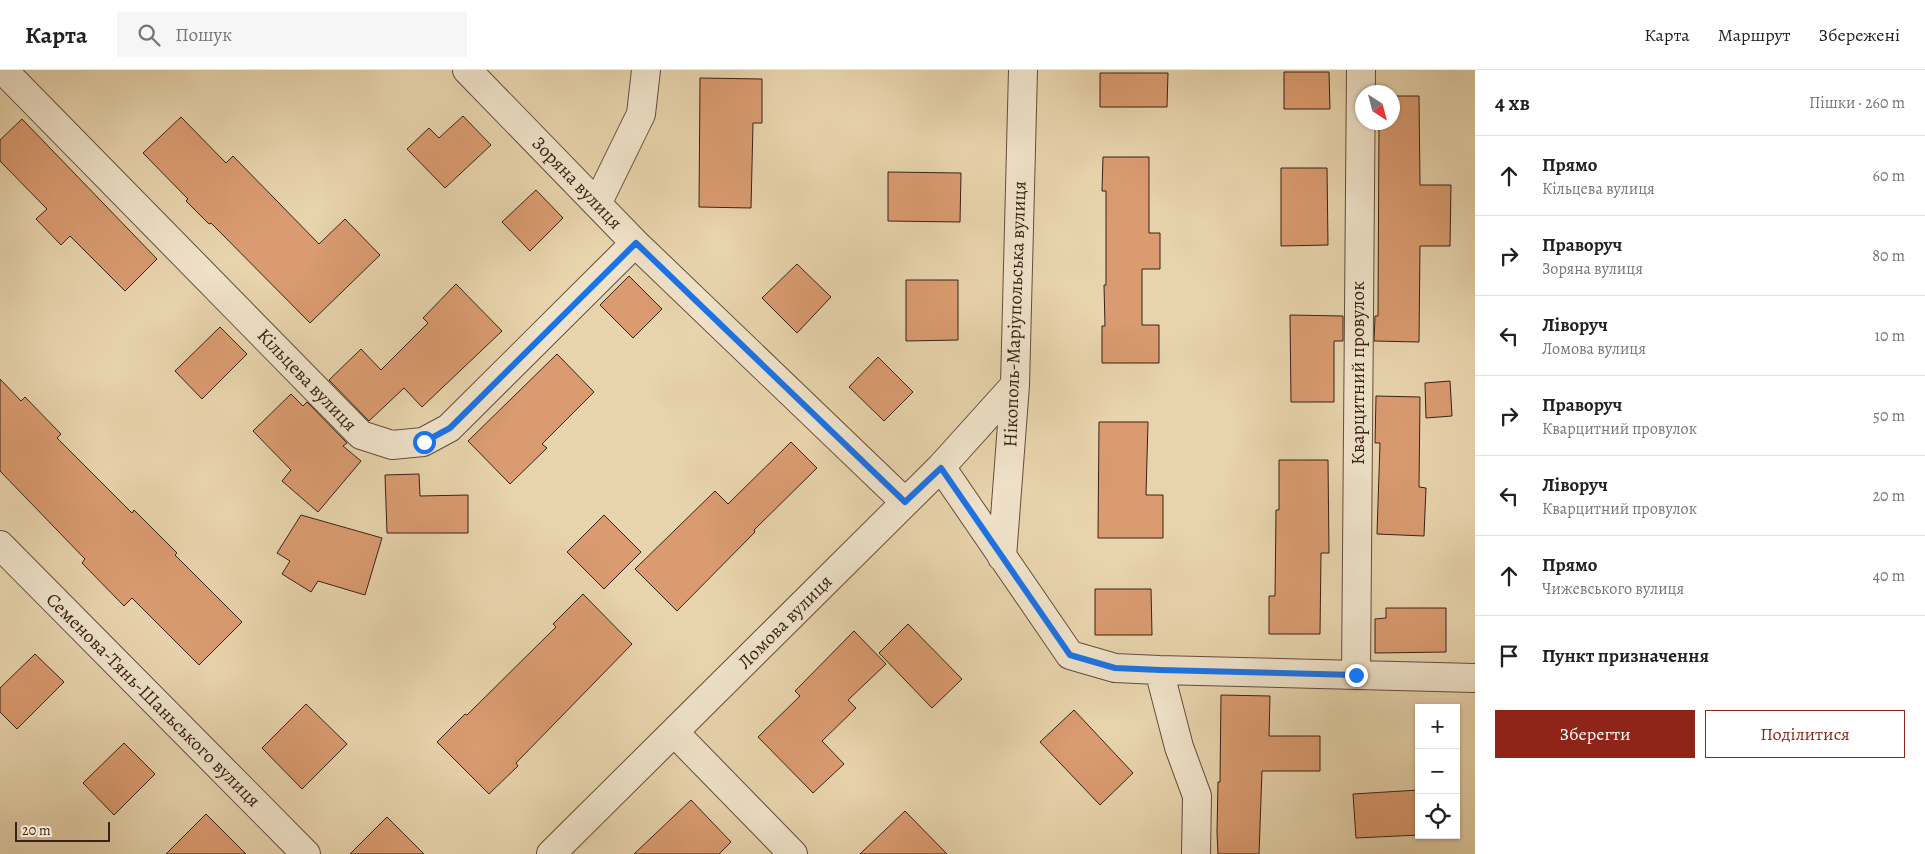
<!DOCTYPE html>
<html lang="uk">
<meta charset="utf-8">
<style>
:root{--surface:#fff;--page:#f6f6f6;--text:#222;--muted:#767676;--line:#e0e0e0;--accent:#8f2418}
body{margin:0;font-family:Alegreya,serif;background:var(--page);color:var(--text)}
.controls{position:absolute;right:15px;bottom:15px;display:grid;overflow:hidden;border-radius:0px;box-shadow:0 1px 4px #0004}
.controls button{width:45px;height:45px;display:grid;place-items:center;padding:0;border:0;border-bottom:1px solid var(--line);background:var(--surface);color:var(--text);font:25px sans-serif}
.compass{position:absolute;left:1355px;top:15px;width:45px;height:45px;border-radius:50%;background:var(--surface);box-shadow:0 1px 4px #0004;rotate:144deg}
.scale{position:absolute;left:15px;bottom:12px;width:95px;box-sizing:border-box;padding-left:5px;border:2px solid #392217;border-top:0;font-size:14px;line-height:18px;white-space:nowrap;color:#392217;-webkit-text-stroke:4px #efe2c9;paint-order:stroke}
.stop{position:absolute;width:15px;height:15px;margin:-11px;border:4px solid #1a73e8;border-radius:50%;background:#fff}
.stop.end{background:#1a73e8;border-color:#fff;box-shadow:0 1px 5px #0008}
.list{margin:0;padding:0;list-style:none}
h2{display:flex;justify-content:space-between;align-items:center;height:65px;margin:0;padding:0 20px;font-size:21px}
h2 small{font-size:16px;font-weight:400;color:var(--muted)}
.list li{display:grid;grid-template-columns:32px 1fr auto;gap:15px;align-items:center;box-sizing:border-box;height:80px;padding:0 20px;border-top:1px solid var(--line)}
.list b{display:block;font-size:19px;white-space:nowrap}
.list p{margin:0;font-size:16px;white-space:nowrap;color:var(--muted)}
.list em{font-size:16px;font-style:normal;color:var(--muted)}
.actions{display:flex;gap:10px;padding:15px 20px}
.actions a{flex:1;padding:11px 0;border:1px solid var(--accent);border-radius:0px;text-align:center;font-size:18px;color:var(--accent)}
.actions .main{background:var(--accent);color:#fff}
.icon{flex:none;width:28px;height:28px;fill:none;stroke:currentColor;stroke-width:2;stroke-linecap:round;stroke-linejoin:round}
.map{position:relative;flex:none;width:1475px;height:784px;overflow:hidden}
header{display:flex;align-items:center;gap:30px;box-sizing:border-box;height:70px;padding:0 25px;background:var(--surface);border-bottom:1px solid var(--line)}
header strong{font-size:24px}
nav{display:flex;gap:28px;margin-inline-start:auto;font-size:18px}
.search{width:350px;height:45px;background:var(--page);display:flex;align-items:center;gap:12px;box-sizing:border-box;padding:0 18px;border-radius:0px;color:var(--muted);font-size:19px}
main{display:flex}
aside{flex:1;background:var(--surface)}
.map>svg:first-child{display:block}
</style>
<header>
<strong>Карта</strong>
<div class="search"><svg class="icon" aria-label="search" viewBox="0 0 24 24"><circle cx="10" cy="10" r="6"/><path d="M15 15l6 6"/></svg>Пошук</div>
<nav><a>Карта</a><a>Маршрут</a><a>Збережені</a></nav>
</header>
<main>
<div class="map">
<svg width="1475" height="784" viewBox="0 0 1475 784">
<rect width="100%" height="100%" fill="#e7d3ac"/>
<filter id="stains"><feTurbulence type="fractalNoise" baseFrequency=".004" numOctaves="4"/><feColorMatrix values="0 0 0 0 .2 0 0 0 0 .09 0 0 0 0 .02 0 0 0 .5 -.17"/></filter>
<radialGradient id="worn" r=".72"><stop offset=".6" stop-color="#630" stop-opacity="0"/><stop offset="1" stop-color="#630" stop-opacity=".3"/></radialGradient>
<path fill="#d99b6f" stroke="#392217" d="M 1284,2 L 1329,2 L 1330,39 L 1284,39 Z
M 1100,3 L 1168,3 L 1167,37 L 1100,37 Z
M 700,8 L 762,9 L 762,53 L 753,53 L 751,138 L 699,137 Z
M 1392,26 L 1419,26 L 1420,115 L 1451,115 L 1450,176 L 1420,176 L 1419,272 L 1374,271 L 1375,246 L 1378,246 L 1379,52 L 1392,52 Z
M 463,46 L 491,75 L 445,118 L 407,79 L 429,58 L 439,68 Z
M 181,47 L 226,93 L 233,86 L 319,174 L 345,149 L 380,185 L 310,253 L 211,153 L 209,154 L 186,131 L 188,129 L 143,83 Z
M 22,49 L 157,189 L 125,221 L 70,166 L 61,175 L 36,149 L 47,139 L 0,91 L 0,70 Z
M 1103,87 L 1149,87 L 1149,163 L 1160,163 L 1160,199 L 1142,199 L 1142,255 L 1159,255 L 1159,293 L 1102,293 L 1102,256 L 1105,256 L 1104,215 L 1106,215 L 1106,121 L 1102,121 Z
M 1281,98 L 1327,98 L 1328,175 L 1281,176 Z
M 888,102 L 961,103 L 960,152 L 888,151 Z
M 536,120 L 563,148 L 530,181 L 502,152 Z
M 797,194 L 831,227 L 797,263 L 762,228 Z
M 629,206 L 662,239 L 633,268 L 600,235 Z
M 906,210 L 958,210 L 958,270 L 906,271 Z
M 456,214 L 502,261 L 422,337 L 404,318 L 369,351 L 329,310 L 361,279 L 381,300 L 428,253 L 423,248 Z
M 1290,245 L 1343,246 L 1343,271 L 1334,271 L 1334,332 L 1291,332 Z
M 220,257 L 247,284 L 202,329 L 175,301 Z
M 557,284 L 594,322 L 542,374 L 547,378 L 510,414 L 468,371 Z
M 878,287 L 913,322 L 884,351 L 849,317 Z
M 0,309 L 21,331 L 25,327 L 61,364 L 57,368 L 132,443 L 134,440 L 177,483 L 175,485 L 242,552 L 199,595 L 132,528 L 124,536 L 82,493 L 85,489 L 0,401 Z
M 1450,311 L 1452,346 L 1426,348 L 1425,313 Z
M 291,324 L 303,336 L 307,332 L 347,373 L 343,376 L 361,391 L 318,442 L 282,411 L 291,400 L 253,361 Z
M 1376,326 L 1420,327 L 1419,417 L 1426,418 L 1424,466 L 1377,464 L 1380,373 L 1375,373 Z
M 1099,352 L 1148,352 L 1146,425 L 1163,425 L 1163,468 L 1098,468 Z
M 791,372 L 817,398 L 754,460 L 755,462 L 677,541 L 635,499 L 715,421 L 728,434 Z
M 1279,390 L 1328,390 L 1329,483 L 1321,483 L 1320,564 L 1269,564 L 1269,526 L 1275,526 L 1276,440 L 1279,440 Z
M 419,404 L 420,426 L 468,425 L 468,463 L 387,463 L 385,405 Z
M 301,445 L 382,468 L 365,525 L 318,511 L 311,522 L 282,504 L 290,491 L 277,483 Z
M 604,445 L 641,482 L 604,519 L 567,482 Z
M 1095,519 L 1151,519 L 1152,565 L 1095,565 Z
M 583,524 L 632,574 L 516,693 L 518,696 L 489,724 L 437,672 L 465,644 L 467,645 L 556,557 L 553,554 Z
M 1386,538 L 1446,538 L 1446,582 L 1375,583 L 1375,549 L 1386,548 Z
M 908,554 L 962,609 L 932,638 L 879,583 Z
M 854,561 L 886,594 L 848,630 L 856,638 L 822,671 L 844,694 L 813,723 L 758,667 L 800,626 L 795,621 Z
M 35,584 L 64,612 L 17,659 L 0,642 L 0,618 Z
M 1221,625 L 1270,626 L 1269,666 L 1320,666 L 1320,701 L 1262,701 L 1259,784 L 1218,784 L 1217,762 L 1218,712 L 1220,712 Z
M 306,634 L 347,674 L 302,719 L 262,678 Z
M 1074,640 L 1133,703 L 1100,735 L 1040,672 Z
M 124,673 L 155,704 L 114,745 L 83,713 Z
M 1419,720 L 1419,765 L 1356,768 L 1353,724 Z
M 691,730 L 731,772 L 719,784 L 634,784 Z
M 905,741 L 947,784 L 860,784 Z
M 206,744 L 246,784 L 166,784 Z
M 387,747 L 424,784 L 350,784 Z"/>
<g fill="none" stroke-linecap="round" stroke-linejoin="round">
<defs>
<path id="street" d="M 3,0 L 361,365 L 392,375 L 423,372 L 449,358 L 635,173
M 467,0 L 635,173 L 905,432
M 597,134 L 641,44 L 646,0
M 941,397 L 1070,585 L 1115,598 L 1159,600 L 1179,677 L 1197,726 L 1196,784
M 0,475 L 306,784
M 1002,487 L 1015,315 L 1023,0
M 1159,600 L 1475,608
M 1356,605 L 1361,0
M 674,662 L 793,784
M 551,784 L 941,397 L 1015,315"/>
</defs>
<use href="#street" stroke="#644e3c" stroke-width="30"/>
<use href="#street" stroke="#efe2c9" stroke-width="28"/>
</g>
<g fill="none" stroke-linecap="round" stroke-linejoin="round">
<path stroke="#1a73e8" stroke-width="6" d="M 424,372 L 450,358 L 636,173 L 905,432 L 941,398 L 1070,585 L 1115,598 L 1160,600 L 1356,605"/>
</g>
<g text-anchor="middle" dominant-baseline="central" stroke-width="5" stroke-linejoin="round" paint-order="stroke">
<g font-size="19" fill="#392217" stroke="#efe2c9">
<text transform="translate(577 113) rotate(46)">Зоряна вулиця</text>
<text transform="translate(1015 244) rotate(-88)">Нікополь-Маріупольська вулиця</text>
<text transform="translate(1358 303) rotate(-90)">Кварцитний провулок</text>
<text transform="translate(307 310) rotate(46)">Кільцева вулиця</text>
<text transform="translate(785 552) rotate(-45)">Ломова вулиця</text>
<text transform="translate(153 630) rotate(45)">Семенова-Тянь-Шаньського вулиця</text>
</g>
</g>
<rect width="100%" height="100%" filter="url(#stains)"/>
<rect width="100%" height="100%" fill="url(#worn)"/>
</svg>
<div class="controls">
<button>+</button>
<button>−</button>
<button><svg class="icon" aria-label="locate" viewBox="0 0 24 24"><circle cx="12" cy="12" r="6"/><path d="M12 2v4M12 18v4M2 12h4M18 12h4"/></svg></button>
</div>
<svg class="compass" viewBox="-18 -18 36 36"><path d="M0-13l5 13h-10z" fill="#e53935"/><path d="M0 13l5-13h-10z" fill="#767676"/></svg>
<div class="scale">20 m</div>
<div class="stop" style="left:424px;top:372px"></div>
<div class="stop end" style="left:1356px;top:605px"></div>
</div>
<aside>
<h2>4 хв<small>Пішки · 260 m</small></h2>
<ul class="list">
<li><svg class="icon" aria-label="ahead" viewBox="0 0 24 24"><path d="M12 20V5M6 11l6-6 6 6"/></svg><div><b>Прямо</b><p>Кільцева вулиця</p></div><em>60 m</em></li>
<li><svg class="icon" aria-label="right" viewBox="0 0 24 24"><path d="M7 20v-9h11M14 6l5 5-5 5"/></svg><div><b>Праворуч</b><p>Зоряна вулиця</p></div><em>80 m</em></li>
<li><svg class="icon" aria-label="left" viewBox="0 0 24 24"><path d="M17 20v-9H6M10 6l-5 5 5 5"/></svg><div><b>Ліворуч</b><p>Ломова вулиця</p></div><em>10 m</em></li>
<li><svg class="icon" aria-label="right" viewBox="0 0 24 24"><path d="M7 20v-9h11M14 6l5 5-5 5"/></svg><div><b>Праворуч</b><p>Кварцитний провулок</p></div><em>50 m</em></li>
<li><svg class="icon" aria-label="left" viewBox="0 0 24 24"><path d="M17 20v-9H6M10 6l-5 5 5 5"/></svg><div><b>Ліворуч</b><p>Кварцитний провулок</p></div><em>20 m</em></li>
<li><svg class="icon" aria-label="ahead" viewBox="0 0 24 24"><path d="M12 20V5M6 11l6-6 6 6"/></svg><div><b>Прямо</b><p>Чижевського вулиця</p></div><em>40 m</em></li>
<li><svg class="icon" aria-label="arrive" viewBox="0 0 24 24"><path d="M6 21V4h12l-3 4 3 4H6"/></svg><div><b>Пункт призначення</b></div></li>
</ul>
<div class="actions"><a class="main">Зберегти</a><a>Поділитися</a></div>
</aside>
</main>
